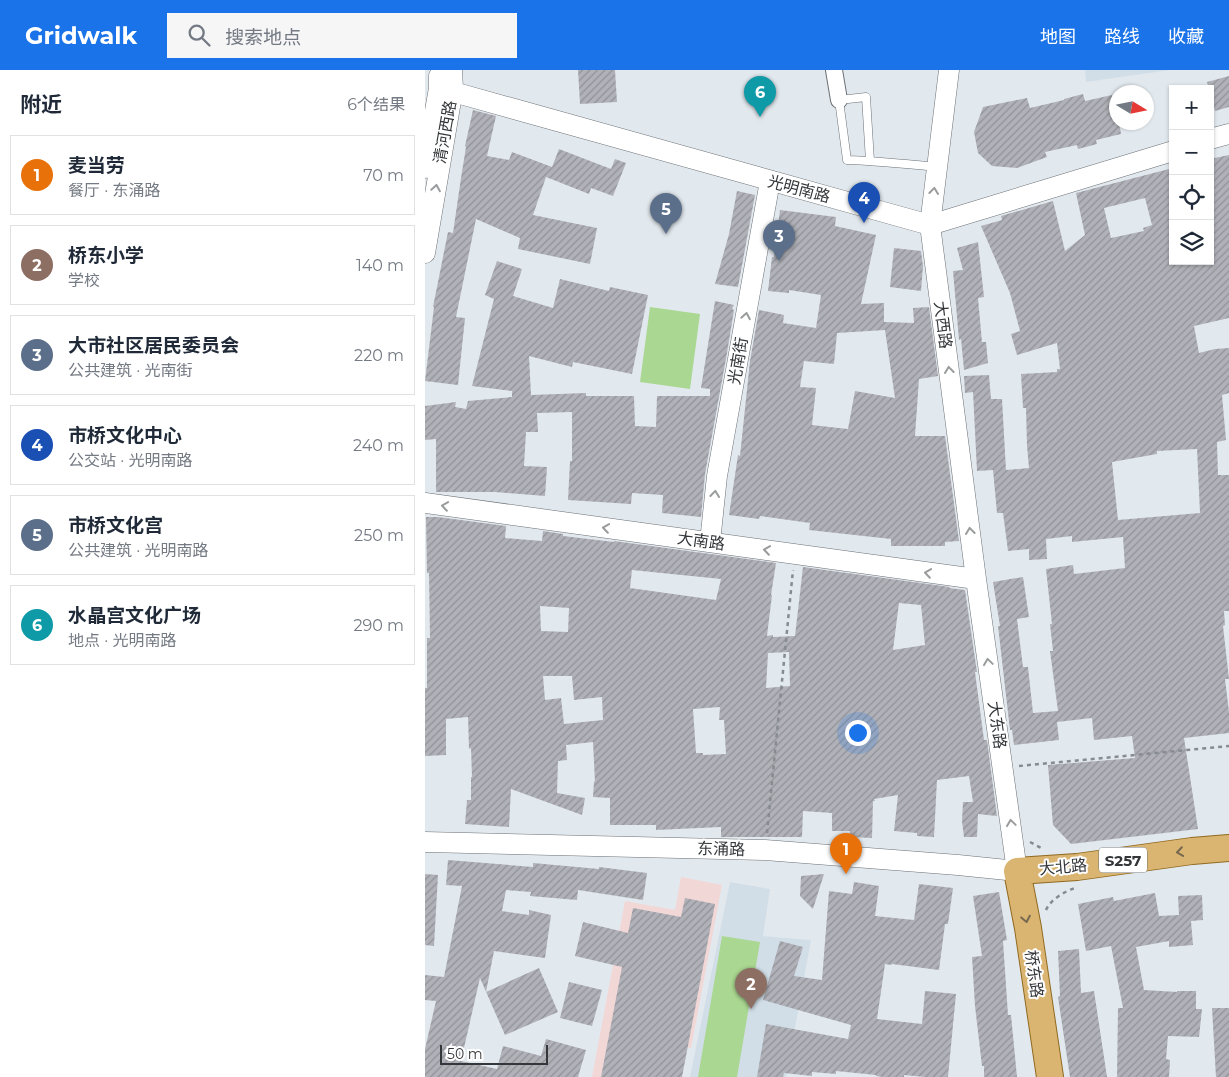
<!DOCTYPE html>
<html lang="zh">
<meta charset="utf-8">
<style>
:root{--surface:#fff;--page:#f6f6f7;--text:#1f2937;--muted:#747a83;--line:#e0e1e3;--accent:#1a73e8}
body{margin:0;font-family:Montserrat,"Noto Sans SC",sans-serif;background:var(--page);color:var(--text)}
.controls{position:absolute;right:15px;top:15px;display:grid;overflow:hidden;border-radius:0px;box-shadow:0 1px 4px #0004}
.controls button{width:45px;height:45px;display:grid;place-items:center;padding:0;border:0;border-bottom:1px solid var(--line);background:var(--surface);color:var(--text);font:25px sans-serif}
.compass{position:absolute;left:684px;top:15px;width:45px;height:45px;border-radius:50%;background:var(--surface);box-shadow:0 1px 4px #0004;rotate:100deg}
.scale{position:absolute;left:15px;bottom:12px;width:108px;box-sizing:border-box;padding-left:5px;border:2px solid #343739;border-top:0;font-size:14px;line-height:18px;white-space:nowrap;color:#343739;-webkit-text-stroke:4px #fff;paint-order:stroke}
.you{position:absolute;left:432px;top:662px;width:18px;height:18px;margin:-12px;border:4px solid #fff;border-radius:50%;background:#1a73e8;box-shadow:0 0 0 8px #1a73e833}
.badge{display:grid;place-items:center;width:32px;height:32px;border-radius:50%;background:var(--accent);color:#fff;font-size:16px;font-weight:700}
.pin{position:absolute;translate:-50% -41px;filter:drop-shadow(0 1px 2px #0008)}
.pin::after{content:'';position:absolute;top:26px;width:18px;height:15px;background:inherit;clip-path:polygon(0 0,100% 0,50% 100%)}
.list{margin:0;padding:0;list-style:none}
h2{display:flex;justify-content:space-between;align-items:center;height:65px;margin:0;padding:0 20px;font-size:21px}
h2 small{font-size:16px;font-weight:400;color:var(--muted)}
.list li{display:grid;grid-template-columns:32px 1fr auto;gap:15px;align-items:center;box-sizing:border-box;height:80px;margin:0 10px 10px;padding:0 10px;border:1px solid var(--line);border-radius:0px}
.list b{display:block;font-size:19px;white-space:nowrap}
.list p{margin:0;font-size:16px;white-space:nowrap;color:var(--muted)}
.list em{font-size:16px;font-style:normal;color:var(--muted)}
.icon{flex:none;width:28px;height:28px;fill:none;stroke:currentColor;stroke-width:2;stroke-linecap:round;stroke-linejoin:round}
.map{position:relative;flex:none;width:804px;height:1007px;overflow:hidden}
header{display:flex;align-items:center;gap:30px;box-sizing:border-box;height:70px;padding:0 25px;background:var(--accent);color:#fff}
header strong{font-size:24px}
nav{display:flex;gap:28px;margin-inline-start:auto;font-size:18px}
.search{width:350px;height:45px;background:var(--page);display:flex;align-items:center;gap:12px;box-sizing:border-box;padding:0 18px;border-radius:0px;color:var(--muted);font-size:19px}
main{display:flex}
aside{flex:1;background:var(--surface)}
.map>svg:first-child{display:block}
</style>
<header>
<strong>Gridwalk</strong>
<div class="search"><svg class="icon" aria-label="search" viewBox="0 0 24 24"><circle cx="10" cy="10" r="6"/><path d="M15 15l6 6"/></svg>搜索地点</div>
<nav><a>地图</a><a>路线</a><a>收藏</a></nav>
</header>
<main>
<aside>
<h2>附近<small>6个结果</small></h2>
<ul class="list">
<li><span class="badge" style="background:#e8710a">1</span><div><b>麦当劳</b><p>餐厅 · 东涌路</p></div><em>70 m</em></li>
<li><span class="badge" style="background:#8d6e63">2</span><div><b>桥东小学</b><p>学校</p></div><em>140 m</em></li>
<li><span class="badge" style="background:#5c6f8a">3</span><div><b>大市社区居民委员会</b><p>公共建筑 · 光南街</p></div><em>220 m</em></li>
<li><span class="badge" style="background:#1a4fb4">4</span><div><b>市桥文化中心</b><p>公交站 · 光明南路</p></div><em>240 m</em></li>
<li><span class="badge" style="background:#5c6f8a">5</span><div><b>市桥文化宫</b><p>公共建筑 · 光明南路</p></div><em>250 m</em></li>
<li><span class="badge" style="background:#0f9aa8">6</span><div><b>水晶宫文化广场</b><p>地点 · 光明南路</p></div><em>290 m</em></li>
</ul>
</aside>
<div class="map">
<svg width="804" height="1007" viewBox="0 0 804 1007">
<defs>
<pattern id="building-hatch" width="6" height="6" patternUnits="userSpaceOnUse" patternTransform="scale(1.25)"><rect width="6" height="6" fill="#b1b2b9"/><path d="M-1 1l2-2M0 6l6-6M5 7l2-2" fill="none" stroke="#919297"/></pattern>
</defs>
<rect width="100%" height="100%" fill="#e2e9ee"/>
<path fill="#f2d7d7" d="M 256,807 L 297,815 L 266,978 L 225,970 L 218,1007 L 167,1007 L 200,831 L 250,840 Z"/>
<path fill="#d1dee7" d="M 660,0 L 745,0 L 661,12 Z
M 305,812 L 345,819 L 338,866 L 386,870 L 361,1007 L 265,1007 Z"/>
<path fill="#aad791" d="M 225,237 L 275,244 L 265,319 L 215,312 Z
M 297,866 L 335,872 L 312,1007 L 273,1007 Z"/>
<path fill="url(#building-hatch)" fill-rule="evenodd" d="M 153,0 L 190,0 L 192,32 L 155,34 Z
M 804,6 L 804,37 L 790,41 L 785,23 L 785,19 L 784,19 L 782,12 Z
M 658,24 L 660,31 L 687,25 L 692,44 L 692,52 L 694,52 L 696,64 L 671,70 L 672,74 L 653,79 L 652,75 L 620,82 L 622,87 L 592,98 L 567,96 L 553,83 L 549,62 L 558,37 L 602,28 L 605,38 L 639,30 L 639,29 Z
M 48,40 L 71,46 L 62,86 L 84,90 L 87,82 L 127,97 L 134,79 L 186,99 L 190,89 L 201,93 L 188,126 L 166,118 L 164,124 L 121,107 L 108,145 L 172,158 L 165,194 L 93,179 L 95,168 L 51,149 L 31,247 L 40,248 L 33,315 L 0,311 L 9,237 L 8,237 L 23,162 L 28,163 L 36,108 L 41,77 L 40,76 Z
M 804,85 L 804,248 L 769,256 L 774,283 L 790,279 L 804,278 L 804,323 L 797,325 L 801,370 L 792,372 L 793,405 L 804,405 L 804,541 L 799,541 L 800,555 L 798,556 L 804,609 L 800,609 L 804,642 L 804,663 L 759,668 L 773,759 L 646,774 L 628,755 L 623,695 L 710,688 L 707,666 L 669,670 L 667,648 L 632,652 L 634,670 L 589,675 L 587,660 L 585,660 L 573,556 L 575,556 L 568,512 L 598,507 L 604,547 L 592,549 L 598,597 L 603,597 L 608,643 L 633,641 L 625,581 L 628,581 L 625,554 L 627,554 L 621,499 L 648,495 L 649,504 L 700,498 L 698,467 L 647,472 L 647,466 L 621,469 L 622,489 L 604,490 L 604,479 L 583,481 L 578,443 L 572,443 L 568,400 L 552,401 L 548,322 L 540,323 L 539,306 L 564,305 L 566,329 L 577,329 L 581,400 L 604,398 L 602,376 L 601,338 L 598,338 L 596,304 L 632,302 L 632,299 L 635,299 L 632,273 L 592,285 L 586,264 L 595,261 L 585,223 L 556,156 L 577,150 L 576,146 L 628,131 L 640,181 L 660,165 L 651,123 L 748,98 L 748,191 L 785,191 L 785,89 ZM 720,128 L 727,155 L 718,158 L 719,161 L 686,168 L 679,138 ZM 772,379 L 775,443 L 693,450 L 687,392 L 732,384 L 732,381 Z
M 312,121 L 330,125 L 313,217 L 290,214 L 304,164 Z
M 355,140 L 411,147 L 410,156 L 451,165 L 436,234 L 459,233 L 459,252 L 489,253 L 488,238 L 504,237 L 513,306 L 494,309 L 490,366 L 520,366 L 534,471 L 520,472 L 520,476 L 466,476 L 466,469 L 384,460 L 385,453 L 335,446 L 334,449 L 304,445 L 313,385 L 315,386 L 325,291 L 334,240 L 359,245 L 358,253 L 391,258 L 396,225 L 364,220 L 364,223 L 343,221 L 347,187 L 349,187 ZM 460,260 L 470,328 L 430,321 L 423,359 L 387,355 L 391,318 L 375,317 L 379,291 L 409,294 L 412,263 Z
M 553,172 L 559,227 L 553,228 L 557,272 L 561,272 L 563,293 L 539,300 L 536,269 L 534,270 L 528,201 L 538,200 L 532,178 Z
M 469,178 L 496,181 L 498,196 L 496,221 L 465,217 Z
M 72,191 L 97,199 L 88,226 L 128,238 L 135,209 L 184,221 L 185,217 L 223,225 L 207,304 L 148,292 L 147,297 L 104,286 L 106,325 L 161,323 L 161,326 L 209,326 L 210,356 L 231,357 L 232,326 L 285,326 L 285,319 L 276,318 L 290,231 L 309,235 L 307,239 L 309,240 L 302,283 L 280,404 L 276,447 L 237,443 L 238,425 L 207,423 L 206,434 L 143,430 L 145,391 L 147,391 L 147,342 L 112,343 L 113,362 L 101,362 L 99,396 L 122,397 L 120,426 L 70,422 L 11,422 L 11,369 L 0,370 L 0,336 L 31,332 L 30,337 L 41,339 L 43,331 L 87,327 L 87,321 L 47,316 L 69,229 L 60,225 Z
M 1,447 L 13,447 L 81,456 L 80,468 L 117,471 L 118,461 L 138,464 L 138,466 L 189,472 L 189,471 L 351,493 L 346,525 L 347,525 L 342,566 L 348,565 L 348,567 L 370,566 L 378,497 L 525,517 L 524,518 L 540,520 L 552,602 L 550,602 L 559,670 L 562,670 L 572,746 L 553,744 L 552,767 L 539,767 L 537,751 L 538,732 L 548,732 L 544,706 L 512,710 L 509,767 L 492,766 L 492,763 L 469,761 L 473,725 L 449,729 L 450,731 L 448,731 L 447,768 L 425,767 L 425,761 L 407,761 L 407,743 L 378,741 L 377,767 L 296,767 L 296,757 L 231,760 L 231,755 L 185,755 L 185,728 L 168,727 L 169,711 L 170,712 L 168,672 L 141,675 L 142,690 L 133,691 L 132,723 L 160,728 L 157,745 L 86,719 L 84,757 L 40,754 L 42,730 L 46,730 L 46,707 L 47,707 L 46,678 L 44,679 L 43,647 L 21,649 L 21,685 L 0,686 L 0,618 L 2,618 L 2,568 L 5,568 L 4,503 L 2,503 ZM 207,500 L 296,509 L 291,530 L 205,518 ZM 474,533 L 496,535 L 500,575 L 468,580 ZM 115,536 L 144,538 L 143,562 L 116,561 ZM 364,582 L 365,616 L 341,618 L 343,583 ZM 118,606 L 147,606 L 149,630 L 177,627 L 178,650 L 139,654 L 136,628 L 120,630 ZM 295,637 L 294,650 L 299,650 L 301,684 L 278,685 L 278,683 L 271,683 L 268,639 Z
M 23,790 L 108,797 L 108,793 L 174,799 L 174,797 L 222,803 L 218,830 L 153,820 L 152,830 L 105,826 L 106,822 L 81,820 L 77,841 L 104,845 L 104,840 L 126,845 L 120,888 L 69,881 L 61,922 L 114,898 L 133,942 L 80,965 L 55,908 L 36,991 L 72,999 L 78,976 L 116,986 L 121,969 L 161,980 L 153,1007 L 0,1007 L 0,979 L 11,931 L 0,930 L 0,905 L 19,907 L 37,816 L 21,815 Z
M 0,804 L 13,805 L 9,876 L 0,875 Z
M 399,804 L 388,839 L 375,826 L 376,806 Z
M 429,812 L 454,816 L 450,846 L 489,850 L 494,814 L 528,818 L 523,854 L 520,854 L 514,900 L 467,894 L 466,895 L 460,894 L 452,949 L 497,954 L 500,921 L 531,924 L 523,1007 L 500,1007 L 479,1005 L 479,1007 L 458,1007 L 451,1006 L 451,1005 L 411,1001 L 411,1004 L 387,1002 L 387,1006 L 359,1003 L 358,1007 L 332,1007 L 341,954 L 423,969 L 426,955 L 338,930 L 355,871 L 378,877 L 369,906 L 397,910 L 404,821 L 427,824 Z
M 574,822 L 582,870 L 578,871 L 583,945 L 586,945 L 592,1007 L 559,1007 L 559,996 L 557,996 L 550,936 L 547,887 L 557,886 L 548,826 Z
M 730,823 L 734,846 L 754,845 L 753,826 L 777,825 L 778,850 L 766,851 L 768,875 L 744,877 L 744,871 L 711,877 L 719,920 L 752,922 L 752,921 L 771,921 L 771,939 L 777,939 L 774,967 L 743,966 L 741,989 L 745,990 L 744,1007 L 692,1007 L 693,938 L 698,938 L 686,876 L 661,881 L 653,834 L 688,827 L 689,831 Z
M 260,828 L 290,834 L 257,1007 L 176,1007 L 197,897 L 150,886 L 158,852 L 203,863 L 208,838 L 256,847 Z
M 654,879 L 656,923 L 669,921 L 682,1007 L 645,1007 L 633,927 L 635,926 L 633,881 Z
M 144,912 L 177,920 L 167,956 L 135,948 Z
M 787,938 L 804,938 L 804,1007 L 791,1007 Z"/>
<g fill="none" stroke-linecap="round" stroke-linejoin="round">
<defs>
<path id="service" d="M 445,91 L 441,27 L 414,30 L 422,90 C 452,91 482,94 512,97"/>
<path id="minor" d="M 409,0 L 414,30"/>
<path id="tertiary" d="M 14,18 L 505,155 L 748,81
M 785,69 L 804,64
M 0,98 L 14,18 L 14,6
M 0,183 L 28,19 L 27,0
M 0,433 L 551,509
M 285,472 L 292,406 L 345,111
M 0,772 L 340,780 L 533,795 L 592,801 L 551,509 L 505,155 L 524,0"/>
<path id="primary" d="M 625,1007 L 603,858 L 592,801 L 652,797 L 767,781 L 804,778"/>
</defs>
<use href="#service" stroke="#6b7075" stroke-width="9"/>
<use href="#minor" stroke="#6b7075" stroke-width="18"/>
<use href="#tertiary" stroke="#6b7075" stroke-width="21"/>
<use href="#primary" stroke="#906920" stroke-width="28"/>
<path stroke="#868b8f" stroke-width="2.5" stroke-dasharray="4 4" stroke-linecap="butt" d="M 594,696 L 804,676
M 342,763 L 368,500
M 605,772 L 618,779
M 621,840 C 625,830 640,821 650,818"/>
<use href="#service" stroke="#fff" stroke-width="8"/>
<use href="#minor" stroke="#fff" stroke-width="16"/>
<use href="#tertiary" stroke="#fff" stroke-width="20"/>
<use href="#primary" stroke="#dab571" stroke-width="26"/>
</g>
<defs><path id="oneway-chevron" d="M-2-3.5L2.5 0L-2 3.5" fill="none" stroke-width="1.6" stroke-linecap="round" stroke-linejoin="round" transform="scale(1.25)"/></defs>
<g stroke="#9a9b9c">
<use href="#oneway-chevron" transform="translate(11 118) rotate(-81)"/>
<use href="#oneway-chevron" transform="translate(509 121) rotate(-83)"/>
<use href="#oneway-chevron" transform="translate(321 246) rotate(-80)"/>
<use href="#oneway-chevron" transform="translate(524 300) rotate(-97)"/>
<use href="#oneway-chevron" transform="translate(290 424) rotate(-83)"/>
<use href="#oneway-chevron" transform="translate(20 436) rotate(-172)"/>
<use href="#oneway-chevron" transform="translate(181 458) rotate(-172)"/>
<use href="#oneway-chevron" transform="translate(545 461) rotate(-97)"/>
<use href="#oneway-chevron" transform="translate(342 480) rotate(-172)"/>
<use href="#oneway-chevron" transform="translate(503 503) rotate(-172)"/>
<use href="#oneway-chevron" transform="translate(563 592) rotate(-98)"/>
<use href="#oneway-chevron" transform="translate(586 753) rotate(-98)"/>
</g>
<g stroke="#76694f">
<use href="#oneway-chevron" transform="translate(755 782) rotate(172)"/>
<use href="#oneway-chevron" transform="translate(601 849) rotate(79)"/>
</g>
<g text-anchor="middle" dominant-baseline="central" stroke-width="4" stroke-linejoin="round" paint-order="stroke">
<rect fill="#fff" stroke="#717374" stroke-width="1" x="674" y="777.5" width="48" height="25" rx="4"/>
<g font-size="15" font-weight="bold" fill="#343739">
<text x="698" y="790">S257</text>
</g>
<g font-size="16" fill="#343739" stroke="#fff">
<text transform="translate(20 62) rotate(-80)">清河西路</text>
<text transform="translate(374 119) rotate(15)">光明南路</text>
<text transform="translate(518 255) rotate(83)">大西路</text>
<text transform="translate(313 291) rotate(-80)">光南街</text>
<text transform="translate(276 471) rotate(8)">大南路</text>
<text transform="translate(572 655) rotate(82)">大东路</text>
<text transform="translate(296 779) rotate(1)">东涌路</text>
<text transform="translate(638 797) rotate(-5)">大北路</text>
<text transform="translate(609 904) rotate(82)">桥东路</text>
</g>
</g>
</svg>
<div class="controls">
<button>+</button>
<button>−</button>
<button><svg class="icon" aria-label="locate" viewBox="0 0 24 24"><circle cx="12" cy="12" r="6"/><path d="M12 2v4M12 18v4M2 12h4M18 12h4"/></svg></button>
<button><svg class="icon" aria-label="layers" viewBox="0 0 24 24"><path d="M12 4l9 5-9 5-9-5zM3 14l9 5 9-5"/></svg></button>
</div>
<svg class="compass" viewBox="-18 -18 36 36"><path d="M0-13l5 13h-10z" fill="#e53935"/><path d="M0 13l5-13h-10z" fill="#747a83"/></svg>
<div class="scale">50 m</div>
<div class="you"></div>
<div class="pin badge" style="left:421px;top:804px;background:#e8710a">1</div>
<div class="pin badge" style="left:326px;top:939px;background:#8d6e63">2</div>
<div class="pin badge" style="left:354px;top:191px;background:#5c6f8a">3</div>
<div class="pin badge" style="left:439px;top:153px;background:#1a4fb4">4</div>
<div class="pin badge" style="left:241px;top:164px;background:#5c6f8a">5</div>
<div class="pin badge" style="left:335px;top:47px;background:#0f9aa8">6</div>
</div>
</main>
